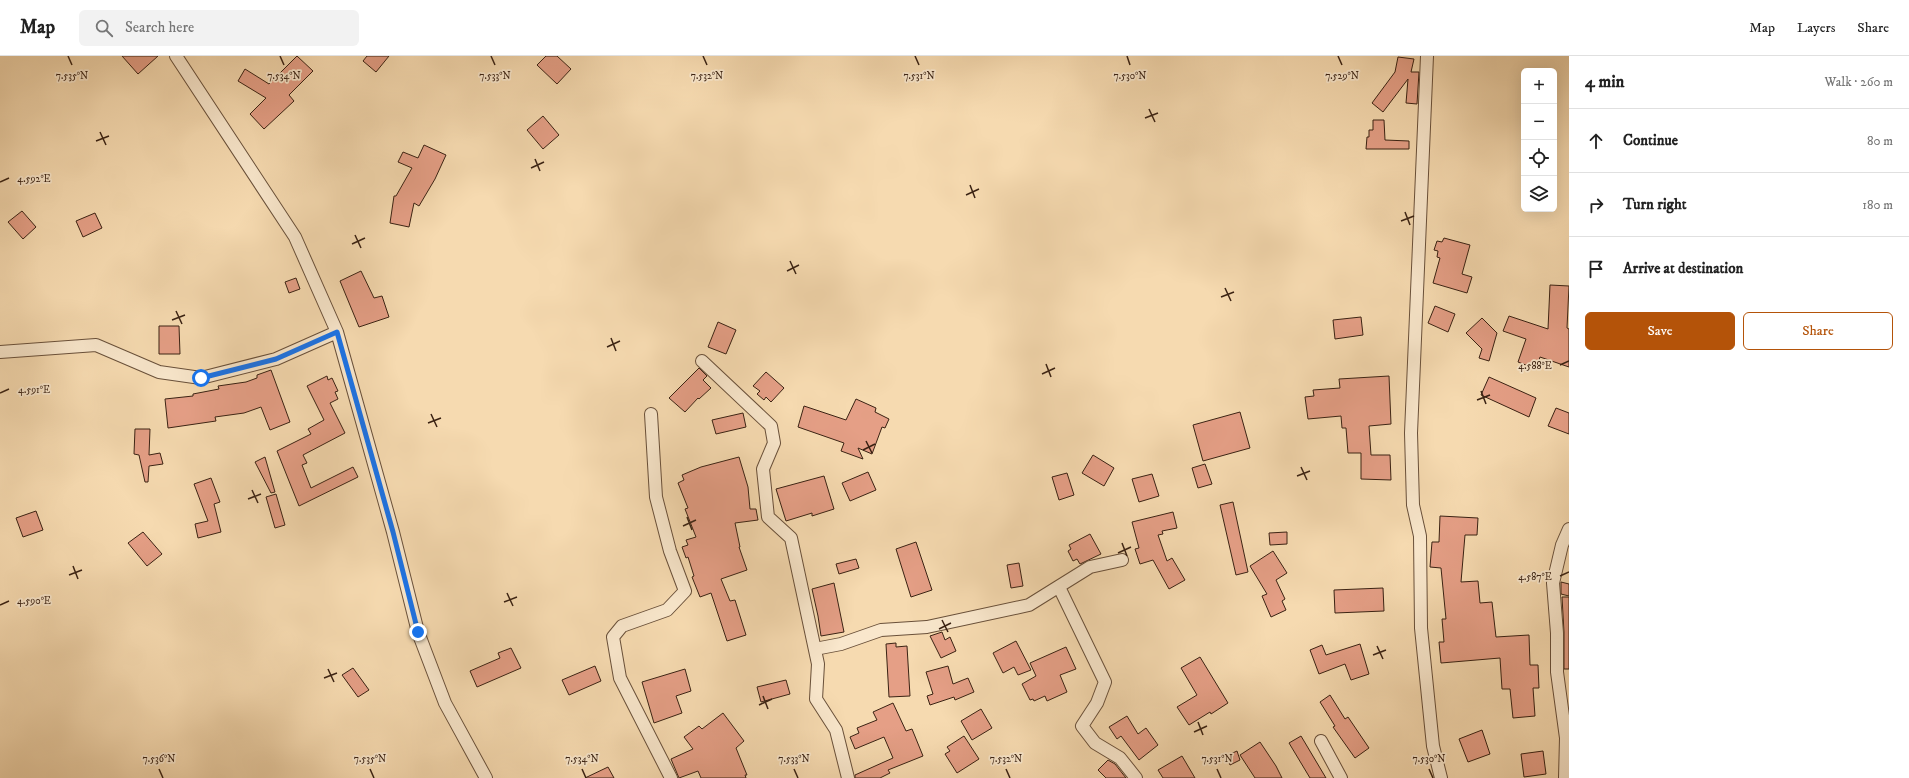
<!DOCTYPE html>
<meta charset="utf-8">
<style>
:root{--surface:#fff;--page:#f2f2f2;--text:#222;--muted:#767676;--line:#e0e0e0;--accent:#b45309}
body{margin:0;font-family:"IM FELL DW Pica",serif;background:var(--page);color:var(--text)}
.controls{position:absolute;right:12px;top:12px;display:grid;overflow:hidden;border-radius:6px;box-shadow:0 4px 16px #0002}
.controls button{width:36px;height:36px;display:grid;place-items:center;padding:0;border:0;border-bottom:1px solid var(--line);background:var(--surface);color:var(--text);font:20px sans-serif}
.stop{position:absolute;width:12px;height:12px;margin:-9px;border:3px solid #1a73e8;border-radius:50%;background:#fff}
.stop.end{background:#1a73e8;border-color:#fff;box-shadow:0 1px 4px #0008}
.list{margin:0;padding:0;list-style:none}
h2{display:flex;justify-content:space-between;align-items:center;height:52px;margin:0;padding:0 16px;font-size:17px}
h2 small{font-size:13px;font-weight:400;color:var(--muted)}
.list li{display:grid;grid-template-columns:26px 1fr auto;gap:12px;align-items:center;box-sizing:border-box;height:64px;padding:0 16px;border-top:1px solid var(--line)}
.list b{display:block;font-size:15px;white-space:nowrap}
.list em{font-size:13px;font-style:normal;color:var(--muted)}
.actions{display:flex;gap:8px;padding:12px 16px}
.actions a{flex:1;padding:9px 0;border:1px solid var(--accent);border-radius:6px;text-align:center;font-size:14px;color:var(--accent)}
.actions .main{background:var(--accent);color:#fff}
.icon{flex:none;width:22px;height:22px;fill:none;stroke:currentColor;stroke-width:2;stroke-linecap:round;stroke-linejoin:round}
.map{position:relative;flex:none;width:1569px;height:722px;overflow:hidden}
header{display:flex;align-items:center;gap:24px;box-sizing:border-box;height:56px;padding:0 20px;background:var(--surface);border-bottom:1px solid var(--line)}
header strong{font-size:19px}
nav{display:flex;gap:22px;margin-inline-start:auto;font-size:14px}
.search{width:280px;height:36px;background:var(--page);display:flex;align-items:center;gap:10px;box-sizing:border-box;padding:0 14px;border-radius:6px;color:var(--muted);font-size:15px}
main{display:flex}
aside{flex:1;background:var(--surface)}
.map>svg:first-child{display:block}
</style>
<header>
<strong>Map</strong>
<div class="search"><svg class="icon" aria-label="search" viewBox="0 0 24 24"><circle cx="10" cy="10" r="6"/><path d="M15 15l6 6"/></svg>Search here</div>
<nav><a>Map</a><a>Layers</a><a>Share</a></nav>
</header>
<main>
<div class="map">
<svg width="1569" height="722" viewBox="0 0 1569 722">
<rect width="100%" height="100%" fill="#f6dab0"/>
<filter id="stains"><feTurbulence type="fractalNoise" baseFrequency=".005" numOctaves="4"/><feColorMatrix values="0 0 0 0 .2 0 0 0 0 .09 0 0 0 0 .02 0 0 0 .5 -.17"/></filter>
<radialGradient id="worn" r=".72"><stop offset=".6" stop-color="#630" stop-opacity="0"/><stop offset="1" stop-color="#630" stop-opacity=".3"/></radialGradient>
<path fill="#e59f86" stroke="#3a2213" d="M 122,0 L 158,0 L 138,18 Z
M 297,0 L 313,15 L 289,39 L 294,45 L 264,73 L 250,58 L 266,42 L 238,25 L 245,13 L 269,28 Z
M 367,0 L 389,0 L 376,16 L 363,5 Z
M 546,0 L 557,0 L 571,13 L 557,28 L 537,9 Z
M 1398,1 L 1414,3 L 1411,16 L 1419,16 L 1417,48 L 1406,47 L 1408,23 L 1383,56 L 1372,47 L 1395,16 Z
M 543,60 L 559,79 L 543,93 L 527,74 Z
M 1373,64 L 1384,64 L 1385,84 L 1409,85 L 1409,93 L 1366,93 L 1367,81 L 1369,81 L 1369,74 L 1373,74 Z
M 424,89 L 446,99 L 435,123 L 419,150 L 414,147 L 409,171 L 390,167 L 394,140 L 396,140 L 412,112 L 398,106 L 403,96 L 418,102 Z
M 22,155 L 36,171 L 23,183 L 8,166 Z
M 95,157 L 102,172 L 83,181 L 76,165 Z
M 1444,182 L 1470,189 L 1462,218 L 1472,221 L 1467,237 L 1433,227 L 1440,202 L 1437,201 L 1438,195 L 1434,194 L 1437,185 L 1442,186 Z
M 361,215 L 374,242 L 382,240 L 389,261 L 359,271 L 340,225 Z
M 296,222 L 300,233 L 289,237 L 285,226 Z
M 1550,229 L 1569,230 L 1567,272 L 1569,273 L 1569,311 L 1540,301 L 1536,313 L 1518,306 L 1526,283 L 1503,275 L 1509,260 L 1548,273 Z
M 1435,250 L 1455,258 L 1448,276 L 1428,267 Z
M 1361,261 L 1363,279 L 1335,283 L 1333,264 Z
M 1482,262 L 1497,277 L 1489,305 L 1479,302 L 1482,293 L 1466,277 Z
M 718,266 L 736,274 L 726,298 L 708,291 Z
M 159,270 L 179,270 L 180,298 L 159,298 Z
M 699,312 L 707,320 L 703,324 L 711,332 L 699,343 L 698,342 L 685,356 L 669,342 Z
M 271,314 L 290,366 L 270,374 L 261,351 L 244,357 L 215,361 L 216,365 L 168,372 L 165,343 L 193,340 L 193,338 L 219,333 L 218,330 L 246,326 L 257,322 L 257,319 Z
M 766,316 L 784,332 L 771,346 L 766,341 L 764,344 L 757,338 L 760,335 L 753,330 Z
M 327,320 L 328,324 L 332,322 L 338,335 L 335,336 L 338,343 L 330,347 L 345,377 L 303,399 L 307,407 L 302,409 L 311,432 L 353,411 L 358,421 L 299,450 L 277,395 L 311,378 L 308,373 L 324,364 L 307,330 Z
M 1389,320 L 1391,368 L 1369,370 L 1371,399 L 1390,399 L 1391,424 L 1361,423 L 1361,397 L 1348,397 L 1346,372 L 1342,372 L 1341,360 L 1308,363 L 1305,341 L 1314,340 L 1313,334 L 1340,332 L 1339,323 Z
M 1489,321 L 1536,342 L 1529,361 L 1481,339 Z
M 856,343 L 876,352 L 875,356 L 889,363 L 885,372 L 882,371 L 872,398 L 858,392 L 863,403 L 841,395 L 844,387 L 798,371 L 804,350 L 846,364 Z
M 1556,352 L 1569,357 L 1569,378 L 1548,370 Z
M 1240,356 L 1250,392 L 1203,405 L 1193,369 Z
M 743,357 L 746,371 L 716,378 L 712,364 Z
M 135,373 L 150,373 L 149,399 L 160,397 L 163,408 L 149,410 L 148,426 L 145,426 L 139,399 L 134,398 Z
M 1093,399 L 1114,412 L 1104,430 L 1082,417 Z
M 265,401 L 275,436 L 271,437 L 255,406 Z
M 739,401 L 748,431 L 750,453 L 756,453 L 758,464 L 735,467 L 740,491 L 739,491 L 747,514 L 721,523 L 730,545 L 735,544 L 746,579 L 727,585 L 711,537 L 700,541 L 692,521 L 694,520 L 688,501 L 686,502 L 682,491 L 688,489 L 686,484 L 696,481 L 685,453 L 688,452 L 678,427 L 684,424 L 682,419 L 701,411 Z
M 1205,408 L 1212,428 L 1198,432 L 1192,412 Z
M 868,416 L 876,434 L 850,445 L 842,427 Z
M 1067,417 L 1074,439 L 1059,444 L 1052,421 Z
M 1152,418 L 1159,440 L 1139,446 L 1132,423 Z
M 824,420 L 834,453 L 812,460 L 812,457 L 786,465 L 776,433 Z
M 211,422 L 220,446 L 214,448 L 221,476 L 198,482 L 195,468 L 208,465 L 194,428 Z
M 276,438 L 285,469 L 275,472 L 266,441 Z
M 1233,446 L 1248,516 L 1236,519 L 1220,449 Z
M 36,455 L 43,474 L 23,481 L 16,462 Z
M 1173,456 L 1177,472 L 1162,475 L 1163,478 L 1158,479 L 1167,505 L 1172,502 L 1185,524 L 1169,533 L 1153,504 L 1140,508 L 1135,493 L 1139,492 L 1132,466 Z
M 1440,460 L 1478,462 L 1477,479 L 1465,479 L 1461,526 L 1478,525 L 1480,547 L 1492,546 L 1496,581 L 1529,579 L 1530,609 L 1538,609 L 1539,632 L 1533,632 L 1535,660 L 1513,662 L 1510,633 L 1502,633 L 1500,602 L 1441,607 L 1439,586 L 1444,586 L 1442,563 L 1446,563 L 1441,512 L 1430,511 L 1432,486 L 1439,486 Z
M 143,476 L 162,498 L 147,510 L 128,487 Z
M 1287,476 L 1287,488 L 1270,489 L 1269,477 Z
M 1090,478 L 1101,498 L 1080,508 L 1077,503 L 1073,505 L 1068,495 L 1071,493 L 1069,489 Z
M 916,486 L 932,534 L 911,541 L 896,493 Z
M 1273,495 L 1287,517 L 1276,524 L 1285,543 L 1282,545 L 1286,554 L 1271,561 L 1262,540 L 1267,538 L 1250,510 Z
M 856,503 L 859,512 L 839,518 L 836,508 Z
M 1019,507 L 1023,530 L 1011,532 L 1007,509 Z
M 1561,526 L 1569,528 L 1569,540 L 1561,538 Z
M 834,527 L 844,576 L 821,580 L 818,560 L 812,533 Z
M 1383,532 L 1384,555 L 1335,557 L 1334,534 Z
M 1562,541 L 1569,541 L 1569,613 L 1564,613 L 1564,576 Z
M 942,576 L 945,584 L 950,581 L 956,595 L 941,602 L 930,580 Z
M 1016,585 L 1031,614 L 1018,619 L 1014,611 L 1003,617 L 993,597 Z
M 896,587 L 896,591 L 907,590 L 910,640 L 889,641 L 886,588 Z
M 1360,588 L 1369,618 L 1351,624 L 1345,608 L 1319,618 L 1310,594 L 1322,589 L 1326,599 Z
M 1066,591 L 1076,613 L 1060,619 L 1067,636 L 1047,645 L 1045,640 L 1034,645 L 1033,643 L 1030,644 L 1022,628 L 1036,620 L 1030,607 Z
M 511,592 L 521,612 L 477,631 L 470,615 L 500,602 L 498,597 Z
M 1200,601 L 1228,647 L 1211,658 L 1210,656 L 1189,669 L 1177,651 L 1197,639 L 1181,612 Z
M 595,610 L 601,625 L 569,639 L 562,624 Z
M 948,610 L 953,628 L 968,622 L 974,636 L 955,644 L 954,641 L 930,649 L 927,640 L 933,638 L 926,616 Z
M 353,612 L 369,634 L 358,641 L 342,619 Z
M 685,613 L 691,635 L 676,640 L 682,657 L 654,667 L 642,626 Z
M 786,624 L 790,638 L 761,646 L 757,631 Z
M 1330,639 L 1345,663 L 1348,661 L 1369,692 L 1355,702 L 1333,671 L 1335,670 L 1320,646 Z
M 893,647 L 906,675 L 912,673 L 923,700 L 888,714 L 890,717 L 880,722 L 855,722 L 855,719 L 893,702 L 884,681 L 855,693 L 850,681 L 859,677 L 857,672 L 877,664 L 873,656 Z
M 981,653 L 992,672 L 972,684 L 961,665 Z
M 723,657 L 744,685 L 736,692 L 747,719 L 745,719 L 746,722 L 701,722 L 698,715 L 679,722 L 671,703 L 693,693 L 684,681 L 699,670 L 702,673 Z
M 1127,660 L 1138,678 L 1146,672 L 1158,689 L 1139,704 L 1121,680 L 1117,683 L 1109,671 Z
M 1482,674 L 1490,698 L 1468,706 L 1459,683 Z
M 964,680 L 979,703 L 957,717 L 945,698 L 950,695 L 947,691 Z
M 1301,680 L 1326,722 L 1310,722 L 1289,687 Z
M 1260,686 L 1276,710 L 1282,722 L 1255,722 L 1240,699 Z
M 1237,695 L 1240,704 L 1230,709 L 1226,700 Z
M 1543,695 L 1546,718 L 1524,721 L 1521,698 Z
M 1182,700 L 1195,722 L 1163,722 L 1158,714 Z
M 1108,704 L 1115,708 L 1126,722 L 1106,722 L 1098,714 Z
M 608,711 L 614,722 L 585,722 Z"/>
<g fill="none" stroke-linecap="round" stroke-linejoin="round">
<defs>
<path id="minor" d="M 176,0 L 295,181 L 337,276 L 393,476 L 418,576 L 445,647 L 486,722
M 1427,0 L 1411,377 L 1413,449 L 1420,480 L 1421,572 L 1433,690 L 1441,722
M 0,296 L 96,289 L 159,316 L 201,322 L 276,303 L 337,276
M 702,305 L 771,370 L 774,387 L 763,413 L 768,461 L 791,482 L 818,608 L 816,643 L 836,674 L 848,722
M 651,358 L 656,441 L 670,495 L 685,535 L 667,554 L 622,570 L 613,581 L 620,622 L 671,722
M 1059,531 L 1105,626 L 1097,647 L 1082,670 L 1095,687 L 1120,702 L 1136,722
M 815,593 L 841,588 L 881,574 L 927,571 L 1029,549 L 1090,511 L 1122,504
M 1321,685 L 1341,722
M 1565,722 L 1566,682 L 1557,616 L 1557,577 L 1553,527 L 1562,489 L 1569,473"/>
</defs>
<use href="#minor" stroke="#69503a" stroke-width="14"/>
<use href="#minor" stroke="#f9e7cc" stroke-width="12"/>
</g>
<g fill="none" stroke-linecap="round" stroke-linejoin="round">
<path stroke="#1a73e8" stroke-width="5" d="M 201,322 L 276,303 L 337,276 L 393,476 L 418,576"/>
</g>
<path fill="none" stroke="#3a2213" stroke-width="1.5" d="M 68,0 L 72,9M 280,0 L 284,9M 491,0 L 495,9M 703,0 L 707,9M 915,0 L 919,9M 1127,0 L 1130,9M 1338,0 L 1342,9M 1149,53 L 1155,66M 1145,62 L 1158,57M 100,76 L 106,89M 96,85 L 109,80M 535,103 L 540,115M 531,112 L 544,106M 0,126 L 9,122M 970,129 L 975,142M 966,139 L 979,133M 1405,156 L 1410,169M 1401,165 L 1414,160M 355,179 L 361,192M 352,188 L 365,182M 790,205 L 796,218M 787,215 L 799,209M 1225,232 L 1231,245M 1221,241 L 1234,236M 176,255 L 182,268M 172,264 L 185,259M 611,282 L 616,295M 607,291 L 620,285M 1046,308 L 1051,321M 1560,309 L 1569,305M 1042,318 L 1055,312M 1481,335 L 1486,348M 0,337 L 9,333M 1477,344 L 1490,339M 431,358 L 437,371M 428,367 L 441,362M 866,385 L 872,397M 863,394 L 875,388M 1301,411 L 1307,424M 1297,420 L 1310,415M 252,434 L 258,447M 248,443 L 261,438M 687,461 L 692,474M 683,470 L 696,464M 1122,487 L 1127,500M 1118,497 L 1131,491M 73,510 L 78,523M 69,519 L 82,514M 1560,520 L 1569,516M 507,537 L 513,550M 504,546 L 517,541M 0,549 L 9,545M 942,564 L 948,576M 939,573 L 951,567M 1377,590 L 1383,603M 1373,599 L 1386,594M 328,613 L 334,626M 324,622 L 337,617M 763,640 L 768,653M 759,649 L 772,643M 1198,666 L 1203,679M 1194,676 L 1207,670M 159,713 L 163,722M 370,713 L 374,722M 582,713 L 586,722M 794,713 L 798,722M 1006,713 L 1010,722M 1217,713 L 1221,722M 1429,713 L 1433,722"/>
<g font-size="10" text-anchor="middle" fill="#3a2213" stroke="#f9e7cc" stroke-width="3.5" stroke-linejoin="round" paint-order="stroke">
<text x="72" y="23">7.535°N</text>
<text x="284" y="23">7.534°N</text>
<text x="495" y="23">7.533°N</text>
<text x="707" y="23">7.532°N</text>
<text x="919" y="23">7.531°N</text>
<text x="1130" y="23">7.530°N</text>
<text x="1342" y="23">7.529°N</text>
<text x="34" y="126">4.592°E</text>
<text x="1535" y="313">4.588°E</text>
<text x="34" y="337">4.591°E</text>
<text x="1535" y="524">4.587°E</text>
<text x="34" y="548">4.590°E</text>
<text x="159" y="706">7.536°N</text>
<text x="370" y="706">7.535°N</text>
<text x="582" y="706">7.534°N</text>
<text x="794" y="706">7.533°N</text>
<text x="1006" y="706">7.532°N</text>
<text x="1217" y="706">7.531°N</text>
<text x="1429" y="706">7.530°N</text>
</g>
<rect width="100%" height="100%" filter="url(#stains)"/>
<rect width="100%" height="100%" fill="url(#worn)"/>
</svg>
<div class="controls">
<button>+</button>
<button>−</button>
<button><svg class="icon" aria-label="locate" viewBox="0 0 24 24"><circle cx="12" cy="12" r="6"/><path d="M12 2v4M12 18v4M2 12h4M18 12h4"/></svg></button>
<button><svg class="icon" aria-label="layers" viewBox="0 0 24 24"><path d="M12 4l9 5-9 5-9-5zM3 14l9 5 9-5"/></svg></button>
</div>
<div class="stop" style="left:201px;top:322px"></div>
<div class="stop end" style="left:418px;top:576px"></div>
</div>
<aside>
<h2>4 min<small>Walk · 260 m</small></h2>
<ul class="list">
<li><svg class="icon" aria-label="ahead" viewBox="0 0 24 24"><path d="M12 20V5M6 11l6-6 6 6"/></svg><div><b>Continue</b></div><em>80 m</em></li>
<li><svg class="icon" aria-label="right" viewBox="0 0 24 24"><path d="M7 20v-9h11M14 6l5 5-5 5"/></svg><div><b>Turn right</b></div><em>180 m</em></li>
<li><svg class="icon" aria-label="arrive" viewBox="0 0 24 24"><path d="M6 21V4h12l-3 4 3 4H6"/></svg><div><b>Arrive at destination</b></div></li>
</ul>
<div class="actions"><a class="main">Save</a><a>Share</a></div>
</aside>
</main>
